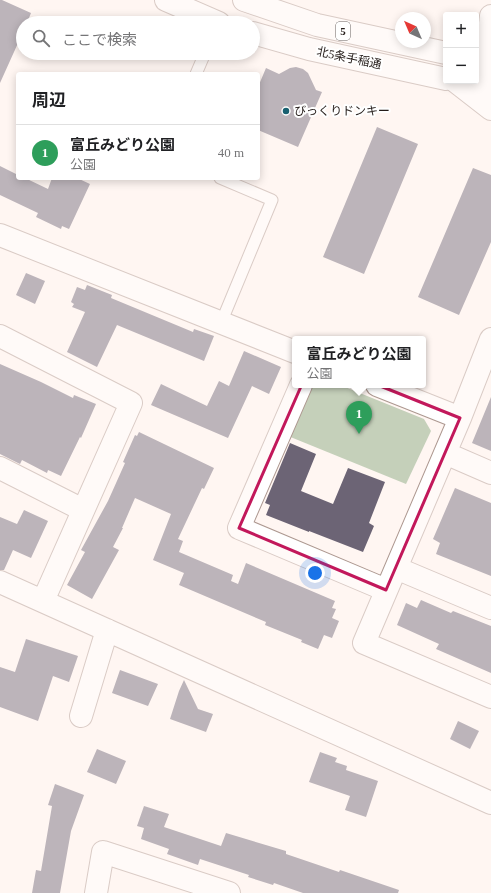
<!DOCTYPE html>
<html lang="ja">
<meta charset="utf-8">
<style>
:root{--surface:#fff;--page:#f6f6f6;--text:#202124;--muted:#757577;--line:#e0e0e0;--accent:#186070}
body{margin:0;font-family:"Times New Roman","Noto Sans JP",serif;background:var(--page);color:var(--text)}
.controls{position:absolute;right:12px;top:12px;display:grid;overflow:hidden;border-radius:4px;box-shadow:0 2px 10px #0003}
.controls button{width:36px;height:36px;display:grid;place-items:center;padding:0;border:0;border-bottom:1px solid var(--line);background:var(--surface);color:var(--text);font:20px sans-serif}
.compass{position:absolute;left:395px;top:12px;width:36px;height:36px;border-radius:50%;background:var(--surface);box-shadow:0 2px 10px #0003;rotate:316deg}
.you{position:absolute;left:315px;top:573px;width:14px;height:14px;margin:-10px;border:3px solid #fff;border-radius:50%;background:#1a73e8;box-shadow:0 0 0 6px #1a73e833}
.badge{display:grid;place-items:center;width:26px;height:26px;border-radius:50%;background:var(--accent);color:#fff;font-size:13px;font-weight:700}
.pin{position:absolute;translate:-50% -33px;filter:drop-shadow(0 1px 2px #0008)}
.pin::after{content:'';position:absolute;top:21px;width:14px;height:12px;background:inherit;clip-path:polygon(0 0,100% 0,50% 100%)}
.popup{position:absolute;left:292px;top:336px;width:134px;height:52px;box-sizing:border-box;display:grid;place-content:center;border-radius:4px;background:var(--surface);filter:drop-shadow(0 1px 3px #0005);font-size:13px;white-space:nowrap;color:var(--muted)}
.popup b{font-size:15px;color:var(--text)}
.popup::after{content:'';position:absolute;left:50%;top:100%;margin-left:-8px;border:8px solid transparent;border-top-color:var(--surface)}
.list{margin:0;padding:0;list-style:none}
h2{display:flex;justify-content:space-between;align-items:center;height:52px;margin:0;padding:0 16px;font-size:17px}
h2 small{font-size:13px;font-weight:400;color:var(--muted)}
.list li{display:grid;grid-template-columns:26px 1fr auto;gap:12px;align-items:center;box-sizing:border-box;height:56px;padding:0 16px;border-top:1px solid var(--line)}
.list b{display:block;font-size:15px;white-space:nowrap}
.list p{margin:0;font-size:13px;white-space:nowrap;color:var(--muted)}
.list em{font-size:13px;font-style:normal;color:var(--muted)}
.icon{flex:none;width:22px;height:22px;fill:none;stroke:currentColor;stroke-width:2;stroke-linecap:round;stroke-linejoin:round}
.map{position:relative;flex:none;width:491px;height:893px;overflow:hidden}
.search{position:absolute;background:var(--surface);box-shadow:0 2px 10px #0003;left:16px;top:16px;width:244px;height:44px;display:flex;align-items:center;gap:10px;box-sizing:border-box;padding:0 14px;border-radius:22px;color:var(--muted);font-size:15px}
.panel{position:absolute;background:var(--surface);box-shadow:0 2px 10px #0003;left:16px;top:72px;width:244px;height:108px;border-radius:4px}
.map>svg:first-child{display:block}
</style>
<div class="map">
<svg width="491" height="893" viewBox="0 0 491 893">
<rect width="100%" height="100%" fill="#fff6f2"/>
<path fill="#c5d0ba" d="M 311,385 L 340,385 L 424,419 L 431,431 L 406,484 L 288,436 Z"/>
<path fill="#6c6475" d="M 0,0 L 2,0 L 31,13 L 27,23 L 23,23 L 23,32 L 0,83 Z
M 296,67 L 303,69 L 308,73 L 316,90 L 322,92 L 298,147 L 258,130 L 258,87 L 266,68 L 279,74 L 290,68 Z
M 377,127 L 418,144 L 364,274 L 323,257 Z
M 0,166 L 18,175 L 18,178 L 25,178 L 48,189 L 52,178 L 77,178 L 90,184 L 69,229 L 62,226 L 61,229 L 36,217 L 38,213 L 0,195 Z
M 473,168 L 491,175 L 491,242 L 459,315 L 418,297 Z
M 26,273 L 45,281 L 35,304 L 16,295 Z
M 87,285 L 112,295 L 111,298 L 193,332 L 194,329 L 214,336 L 204,361 L 117,325 L 97,367 L 67,352 L 85,312 L 72,307 L 74,304 L 71,302 L 77,287 L 85,290 Z
M 244,351 L 281,367 L 269,394 L 252,386 L 228,438 L 151,405 L 161,384 L 207,406 L 219,381 L 229,386 Z
M 0,364 L 41,382 L 73,398 L 74,395 L 96,404 L 81,438 L 80,437 L 61,476 L 48,470 L 47,473 L 22,460 L 20,464 L 0,454 Z
M 491,397 L 491,451 L 472,443 Z
M 139,432 L 214,468 L 204,489 L 202,488 L 178,539 L 183,541 L 179,552 L 233,575 L 231,581 L 238,584 L 246,563 L 335,601 L 332,608 L 336,609 L 332,618 L 339,621 L 332,638 L 324,635 L 318,649 L 301,642 L 302,640 L 265,625 L 266,622 L 179,585 L 184,573 L 153,560 L 171,514 L 135,498 L 122,528 L 123,528 L 113,547 L 119,550 L 92,599 L 67,585 L 85,552 L 81,550 L 108,501 L 125,463 L 123,462 L 135,435 L 137,436 Z
M 290,443 L 316,454 L 301,491 L 333,504 L 348,468 L 385,482 L 369,523 L 374,526 L 363,552 L 309,531 L 309,532 L 266,515 L 270,505 L 265,503 Z
M 455,488 L 491,503 L 491,576 L 436,554 L 440,543 L 433,539 Z
M 24,510 L 48,521 L 31,558 L 13,550 L 4,570 L 0,570 L 0,517 L 17,524 Z
M 421,600 L 451,613 L 453,611 L 491,626 L 491,673 L 436,649 L 439,644 L 397,625 L 406,603 L 417,608 Z
M 26,639 L 78,656 L 69,682 L 53,676 L 38,721 L 0,707 L 0,667 L 15,672 Z
M 120,670 L 158,684 L 148,706 L 112,693 Z
M 184,680 L 198,709 L 213,714 L 206,732 L 170,719 L 179,691 Z
M 458,721 L 479,731 L 470,749 L 450,739 Z
M 97,749 L 126,761 L 116,784 L 87,772 Z
M 320,752 L 337,758 L 335,762 L 347,766 L 346,770 L 378,781 L 366,817 L 345,810 L 350,796 L 309,782 Z
M 55,784 L 84,795 L 71,831 L 60,893 L 32,893 L 36,870 L 41,871 L 52,806 L 48,805 Z
M 144,806 L 169,814 L 164,827 L 221,846 L 226,833 L 286,851 L 286,854 L 339,872 L 340,870 L 399,890 L 398,893 L 303,893 L 274,883 L 273,885 L 248,877 L 249,875 L 200,859 L 198,865 L 167,854 L 169,849 L 141,839 L 144,828 L 137,826 Z"/>
<g fill="none" stroke-linecap="round" stroke-linejoin="round">
<defs>
<path id="service" d="M 196,74 L 205,53
M 220,178 L 272,200 L 221,323"/>
<path id="minor" d="M 455,81 L 491,109
M 482,84 L 491,16
M 0,235 L 295,352
M 0,336 L 131,403 L 43,601
M 491,339 L 460,418 L 364,643 L 491,697
M 301,385 L 239,528 L 386,590
M 377,385 L 460,418
M 445,453 L 491,473
M 0,468 L 83,510
M 396,568 L 491,608
M 0,582 L 491,803
M 81,716 L 107,630
M 96,893 L 103,852 L 229,893"/>
<path id="trunk" d="M 166,0 L 219,23
M 244,0 L 317,25 L 446,53
M 253,33 L 309,49 L 446,79
M 476,57 L 491,58
M 457,81 L 491,84"/>
</defs>
<use href="#service" stroke="#ad9890" stroke-width="13"/>
<use href="#minor" stroke="#ad9890" stroke-width="24"/>
<use href="#trunk" stroke="#ad9890" stroke-width="24"/>
<use href="#service" stroke="#fff" stroke-width="11"/>
<use href="#minor" stroke="#fff" stroke-width="22"/>
<use href="#trunk" stroke="#fff" stroke-width="22"/>
</g>
<path d="M0 0H491V893H0ZM 313,359 L 460,418 L 386,590 L 239,528 Z" fill="#fff6f2" fill-opacity=".55" fill-rule="evenodd"/>
<path fill="none" stroke="#c2185b" stroke-width="3" stroke-linejoin="round" d="M 313,359 L 460,418 L 386,590 L 239,528 Z"/>
<circle fill="#186070" stroke="#fff" stroke-width="1.5" cx="286" cy="111" r="4"/>
<g text-anchor="middle" dominant-baseline="central" stroke-width="4" stroke-linejoin="round" paint-order="stroke">
<rect fill="#fff" stroke="#66605e" stroke-width="1" x="336" y="22" width="14" height="18" rx="3"/>
<g font-size="11" font-weight="bold" fill="#241c19">
<text x="343" y="31">5</text>
</g>
<g font-size="12" fill="#241c19" stroke="#fff">
<text transform="translate(349 58) rotate(12)">北5条手稲通</text>
</g>
<g font-size="12" fill="#241c19" stroke="#fff" text-anchor="start">
<text x="294" y="111">びっくりドンキー</text>
</g>
</g>
</svg>
<div class="controls">
<button>+</button>
<button>−</button>
</div>
<svg class="compass" viewBox="-18 -18 36 36"><path d="M0-13l5 13h-10z" fill="#e53935"/><path d="M0 13l5-13h-10z" fill="#757577"/></svg>
<div class="you"></div>
<div class="pin badge" style="left:359px;top:434px;background:#2e9e5b">1</div>
<div class="popup"><b>富丘みどり公園</b>公園</div>
<div class="search"><svg class="icon" aria-label="search" viewBox="0 0 24 24"><circle cx="10" cy="10" r="6"/><path d="M15 15l6 6"/></svg>ここで検索</div>
<section class="panel">
<h2>周辺<small></small></h2>
<ul class="list">
<li><span class="badge" style="background:#2e9e5b">1</span><div><b>富丘みどり公園</b><p>公園</p></div><em>40 m</em></li>
</ul>
</section>
</div>
